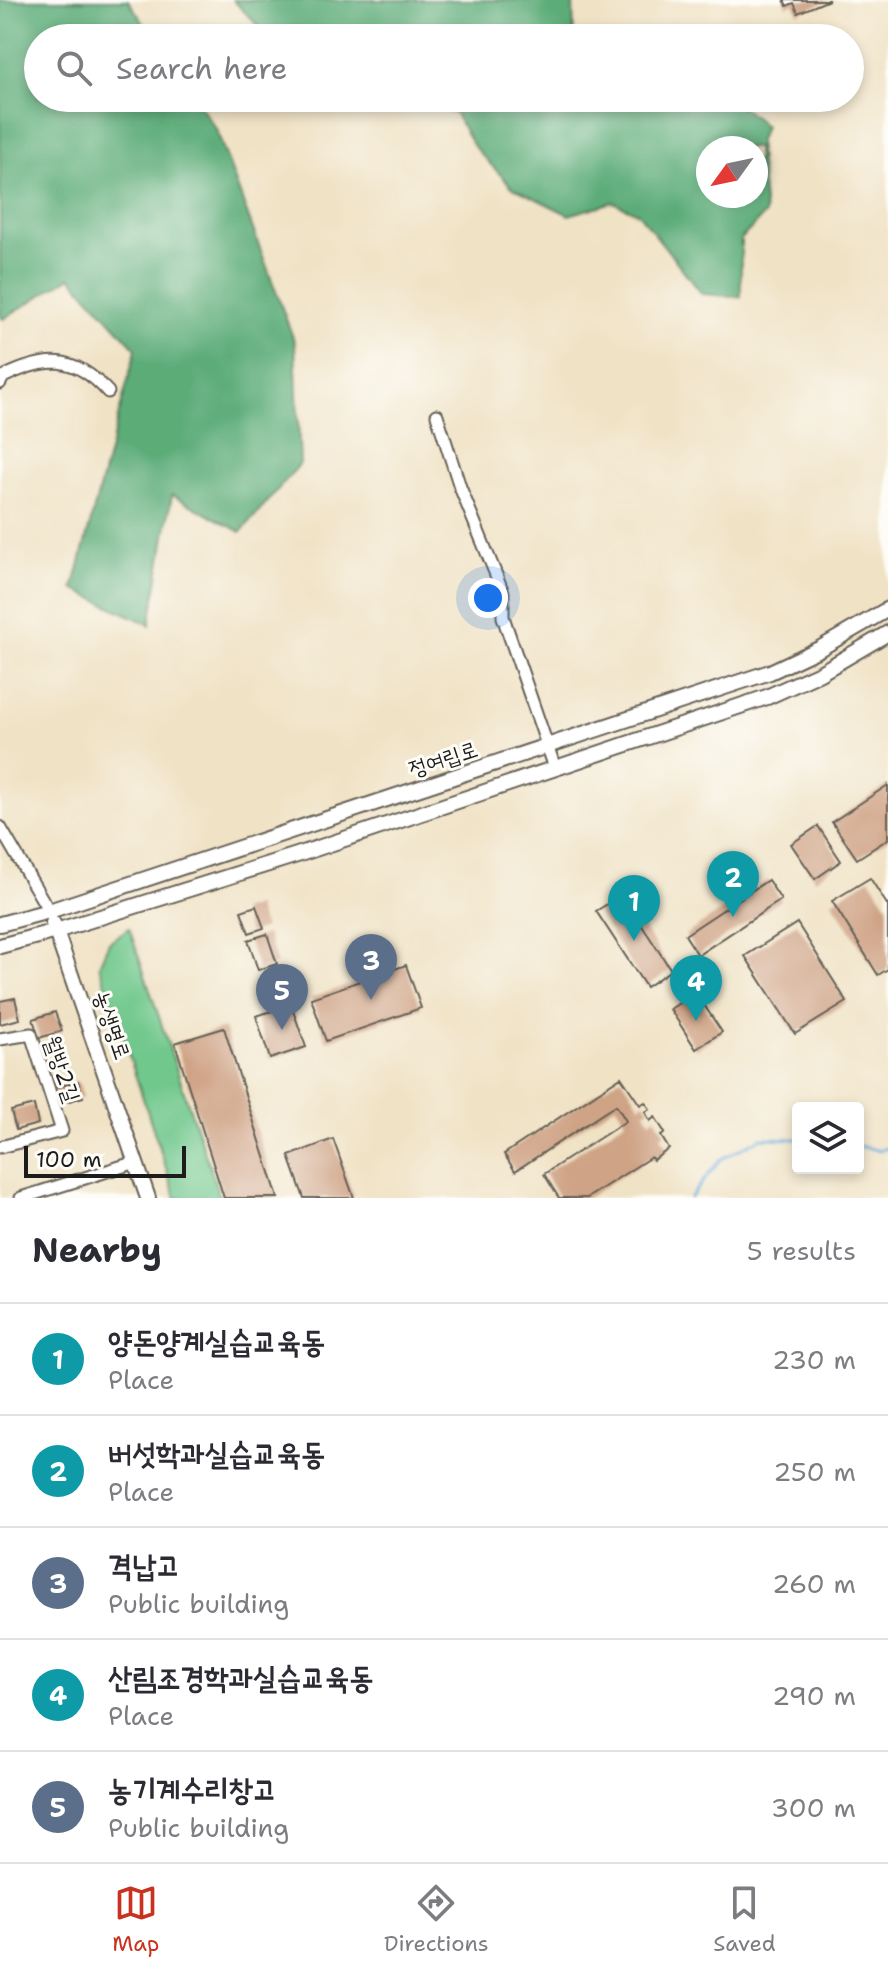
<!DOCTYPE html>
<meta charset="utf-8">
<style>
:root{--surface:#fff;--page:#f2f2f3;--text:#2b2b33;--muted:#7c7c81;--line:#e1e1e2;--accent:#c8321e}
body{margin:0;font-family:"Shantell Sans","Poor Story",sans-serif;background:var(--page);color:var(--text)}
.controls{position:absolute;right:24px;bottom:24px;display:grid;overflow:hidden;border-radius:8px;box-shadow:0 4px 12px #0003}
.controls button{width:72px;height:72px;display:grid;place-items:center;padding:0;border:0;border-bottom:2px solid var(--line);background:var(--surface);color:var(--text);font:40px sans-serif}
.compass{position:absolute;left:696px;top:136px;width:72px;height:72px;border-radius:50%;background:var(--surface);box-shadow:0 4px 12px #0003;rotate:237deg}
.scale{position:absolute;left:24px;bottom:20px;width:162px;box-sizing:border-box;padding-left:8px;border:4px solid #1c1c1c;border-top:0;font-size:22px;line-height:28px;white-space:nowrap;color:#1c1c1c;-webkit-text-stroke:6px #fdfcf7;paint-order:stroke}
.you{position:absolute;left:488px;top:598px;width:28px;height:28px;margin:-20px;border:6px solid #fff;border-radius:50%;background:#1a73e8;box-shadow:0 0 0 12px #1a73e833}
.badge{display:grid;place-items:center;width:52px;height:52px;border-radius:50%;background:var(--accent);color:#fff;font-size:26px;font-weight:700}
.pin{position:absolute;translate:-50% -66px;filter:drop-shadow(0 2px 4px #0008)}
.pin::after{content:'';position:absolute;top:42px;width:28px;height:24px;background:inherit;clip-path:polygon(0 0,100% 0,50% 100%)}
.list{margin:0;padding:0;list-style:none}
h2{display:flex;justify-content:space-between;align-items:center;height:104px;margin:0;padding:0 32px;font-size:34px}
h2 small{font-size:26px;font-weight:400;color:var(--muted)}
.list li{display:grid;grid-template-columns:52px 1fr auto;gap:24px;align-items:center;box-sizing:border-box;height:112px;padding:0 32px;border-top:2px solid var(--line)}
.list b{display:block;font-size:30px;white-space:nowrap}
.list p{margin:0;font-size:26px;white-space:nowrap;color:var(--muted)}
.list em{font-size:26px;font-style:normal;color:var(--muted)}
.icon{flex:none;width:44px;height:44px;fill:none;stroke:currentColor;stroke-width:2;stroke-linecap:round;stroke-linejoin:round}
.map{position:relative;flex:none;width:888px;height:1198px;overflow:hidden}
.search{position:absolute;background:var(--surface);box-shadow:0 4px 12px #0003;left:24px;right:24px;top:24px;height:88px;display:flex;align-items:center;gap:20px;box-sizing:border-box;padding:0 28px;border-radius:44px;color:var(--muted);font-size:30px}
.sheet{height:664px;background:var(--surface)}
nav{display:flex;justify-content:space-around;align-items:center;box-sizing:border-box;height:112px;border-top:2px solid var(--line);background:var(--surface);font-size:22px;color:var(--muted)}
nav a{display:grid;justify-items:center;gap:4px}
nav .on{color:var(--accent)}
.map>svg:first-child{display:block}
</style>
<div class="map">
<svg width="888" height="1198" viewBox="0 0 888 1198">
<rect width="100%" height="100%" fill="#fdfcf7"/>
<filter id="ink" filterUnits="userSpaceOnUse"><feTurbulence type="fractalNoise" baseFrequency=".0125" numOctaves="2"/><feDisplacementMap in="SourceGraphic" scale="16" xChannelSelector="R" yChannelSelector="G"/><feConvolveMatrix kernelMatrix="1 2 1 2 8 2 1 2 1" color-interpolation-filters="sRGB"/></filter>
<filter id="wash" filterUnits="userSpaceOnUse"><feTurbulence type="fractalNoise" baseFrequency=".006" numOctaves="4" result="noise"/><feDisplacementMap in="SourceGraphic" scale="32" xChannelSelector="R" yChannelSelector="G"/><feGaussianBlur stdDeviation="1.8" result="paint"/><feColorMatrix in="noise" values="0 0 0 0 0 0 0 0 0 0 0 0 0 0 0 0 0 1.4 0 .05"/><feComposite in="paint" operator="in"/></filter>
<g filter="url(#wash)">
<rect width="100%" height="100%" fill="#f0e2c5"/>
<path fill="#71c88d" stroke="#467254" stroke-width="2" d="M 129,928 L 220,1198 L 176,1198 L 99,965 L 109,942 Z"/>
<path fill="#5cac78" stroke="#3c644a" stroke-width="2" fill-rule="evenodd" d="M 0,0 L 128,0 L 154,38 L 38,38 L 38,98 L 195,98 L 216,129 L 295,343 L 300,464 L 241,532 L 172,495 L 150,625 L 73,589 L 136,349 L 71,277 L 3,319 L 0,316 Z
M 233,0 L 573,0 L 574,38 L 276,38 L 264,32 Z
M 410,98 L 731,98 L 765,126 L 758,142 L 765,214 L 741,239 L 741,297 L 702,294 L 638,213 L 613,202 L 569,215 L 512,187 L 475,148 L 454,113 ZM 756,148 L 756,196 L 708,196 L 708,148 Z"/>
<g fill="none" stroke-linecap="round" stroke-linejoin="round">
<path stroke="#63a7d8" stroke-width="3" d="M 858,1146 L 878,1150 L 888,1148
M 690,1198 L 720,1160 L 761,1138 L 798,1139"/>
</g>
<g id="blocks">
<path fill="#cfa385" d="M 784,0 L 829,0 L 798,13 L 794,3 L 787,6 Z
M 888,785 L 888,839 L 857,859 L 832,822 Z
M 818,826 L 841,861 L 815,879 L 791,844 Z
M 870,878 L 888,906 L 888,969 L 878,975 L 832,901 Z
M 768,880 L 781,900 L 698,955 L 685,935 Z
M 622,895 L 671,970 L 646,987 L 596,911 Z
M 256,906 L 264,928 L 249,933 L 241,911 Z
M 797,923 L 847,1002 L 795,1034 L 745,956 Z
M 267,934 L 277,964 L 258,970 L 248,940 Z
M 406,965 L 421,1008 L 326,1041 L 311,998 Z
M 282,970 L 290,993 L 272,1000 L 263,976 Z
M 696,993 L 722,1032 L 696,1049 L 670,1009 Z
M 15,998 L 20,1019 L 0,1024 L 0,1001 Z
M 291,1005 L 306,1047 L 270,1059 L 256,1016 Z
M 55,1012 L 62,1031 L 39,1038 L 33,1019 Z
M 224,1028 L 278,1198 L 224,1198 L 175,1043 Z
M 621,1077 L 640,1105 L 645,1102 L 650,1109 L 645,1112 L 650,1121 L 655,1117 L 665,1133 L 661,1136 L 669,1149 L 653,1160 L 651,1157 L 587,1198 L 559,1198 L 544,1174 L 626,1121 L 616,1105 L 515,1171 L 504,1154 Z
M 78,1081 L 83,1097 L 59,1104 L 55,1088 Z
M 34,1105 L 38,1124 L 16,1130 L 11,1111 Z
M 333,1139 L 354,1198 L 304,1198 L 289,1156 Z"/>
</g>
</g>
<g filter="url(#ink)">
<use href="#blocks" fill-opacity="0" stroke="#666157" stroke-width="2"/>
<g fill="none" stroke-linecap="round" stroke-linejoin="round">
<defs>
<path id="minor" d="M 0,383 L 3,377 C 46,356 74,354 108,392
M 437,415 L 460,487 L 503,592 L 503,617 L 555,768
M 0,827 L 49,911
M 0,1039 L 31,1034 L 62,1131 L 0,1147
M 21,1198 L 136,1162"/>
<path id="tertiary" d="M 53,923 L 148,1198
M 0,924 L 49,911 L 770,672 L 819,649 L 888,609
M 0,946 L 56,931 L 297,855 L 767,697 L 820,673 L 888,633"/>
</defs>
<use href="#minor" stroke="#666157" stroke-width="15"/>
<use href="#tertiary" stroke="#666157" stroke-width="18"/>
<use href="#minor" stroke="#fff" stroke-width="11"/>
<use href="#tertiary" stroke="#fff" stroke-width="14"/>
</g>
</g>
<g text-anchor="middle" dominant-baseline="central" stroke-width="6" stroke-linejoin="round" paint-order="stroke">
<g font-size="22" fill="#1c1c1c" stroke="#fdfcf7">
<text transform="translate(443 759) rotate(-18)">정여립로</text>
<text transform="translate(112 1025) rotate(71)">농생명로</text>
<text transform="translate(62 1069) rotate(71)">월방2길</text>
</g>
</g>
</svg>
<div class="controls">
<button><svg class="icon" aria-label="layers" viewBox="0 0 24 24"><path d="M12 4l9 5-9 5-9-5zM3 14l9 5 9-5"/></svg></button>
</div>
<svg class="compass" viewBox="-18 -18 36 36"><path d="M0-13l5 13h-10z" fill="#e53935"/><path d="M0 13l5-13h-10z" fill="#7c7c81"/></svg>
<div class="scale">100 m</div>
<div class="you"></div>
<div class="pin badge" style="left:634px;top:941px;background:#0f9aa8">1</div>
<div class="pin badge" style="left:733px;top:917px;background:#0f9aa8">2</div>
<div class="pin badge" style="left:371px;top:1000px;background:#5c6f8a">3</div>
<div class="pin badge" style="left:696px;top:1021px;background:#0f9aa8">4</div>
<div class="pin badge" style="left:282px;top:1030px;background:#5c6f8a">5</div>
<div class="search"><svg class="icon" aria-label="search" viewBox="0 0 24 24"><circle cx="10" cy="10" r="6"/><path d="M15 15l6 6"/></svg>Search here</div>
</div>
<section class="sheet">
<h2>Nearby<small>5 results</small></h2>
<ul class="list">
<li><span class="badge" style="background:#0f9aa8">1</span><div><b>양돈양계실습교육동</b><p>Place</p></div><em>230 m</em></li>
<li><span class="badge" style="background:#0f9aa8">2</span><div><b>버섯학과실습교육동</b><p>Place</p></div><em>250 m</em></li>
<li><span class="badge" style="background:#5c6f8a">3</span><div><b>격납고</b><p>Public building</p></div><em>260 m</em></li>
<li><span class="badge" style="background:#0f9aa8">4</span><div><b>산림조경학과실습교육동</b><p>Place</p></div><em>290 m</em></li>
<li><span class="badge" style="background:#5c6f8a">5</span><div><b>농기계수리창고</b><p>Public building</p></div><em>300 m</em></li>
</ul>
</section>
<nav>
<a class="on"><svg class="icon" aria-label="map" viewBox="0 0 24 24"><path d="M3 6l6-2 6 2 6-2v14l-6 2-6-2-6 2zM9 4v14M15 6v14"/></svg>Map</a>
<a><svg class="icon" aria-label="directions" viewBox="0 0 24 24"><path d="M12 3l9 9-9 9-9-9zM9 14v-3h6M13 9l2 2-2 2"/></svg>Directions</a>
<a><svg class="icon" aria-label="saved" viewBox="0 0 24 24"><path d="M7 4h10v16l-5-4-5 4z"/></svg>Saved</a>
</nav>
